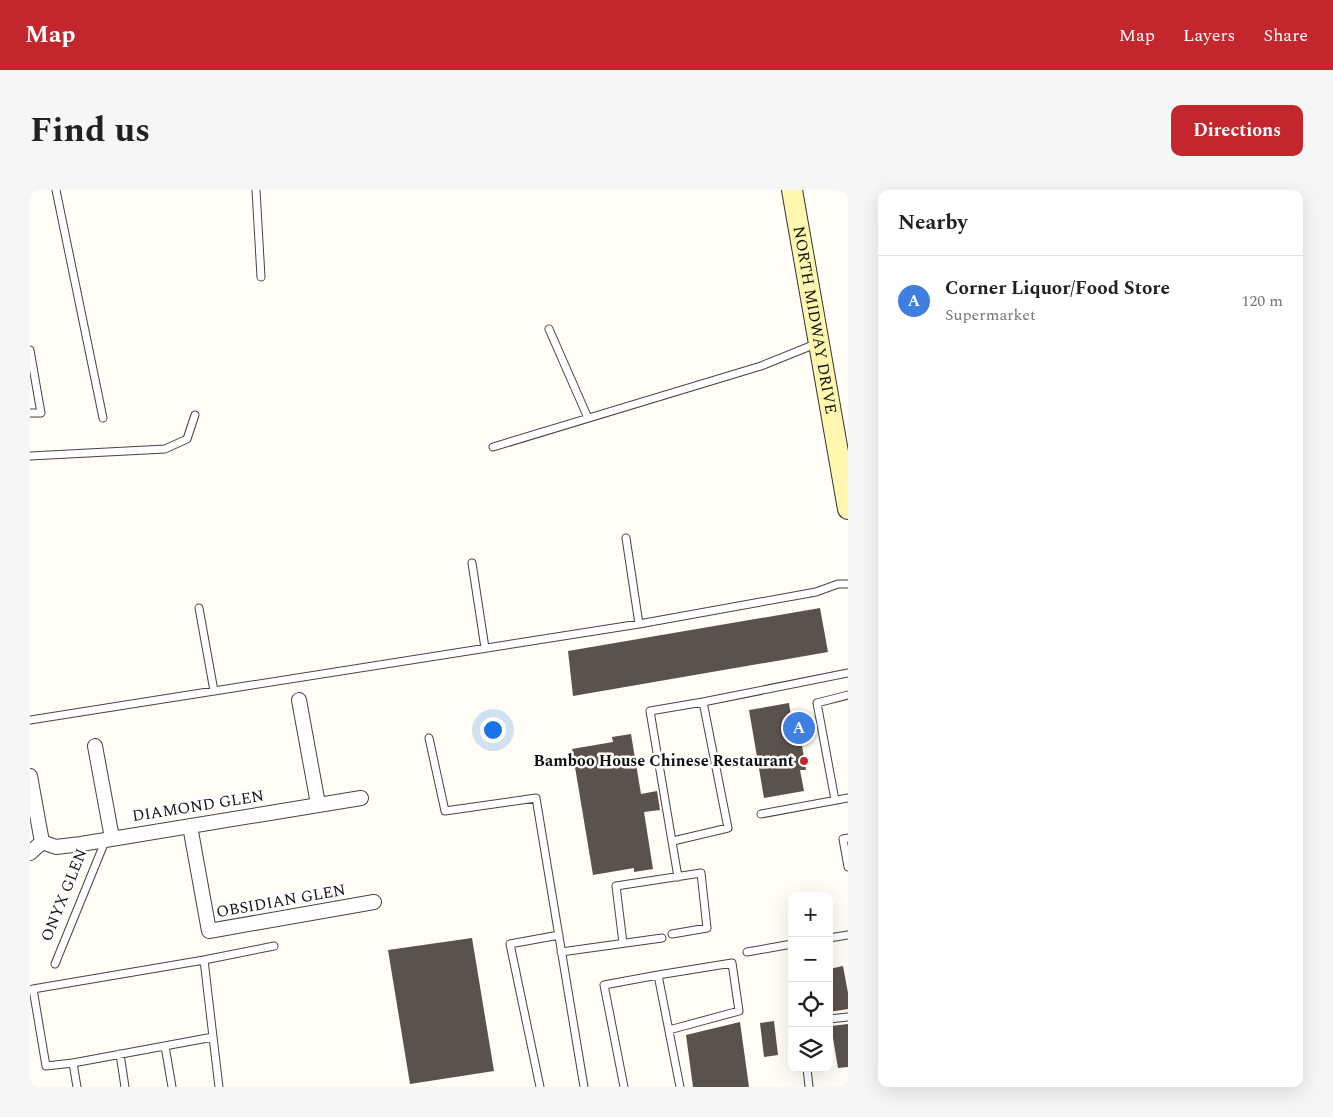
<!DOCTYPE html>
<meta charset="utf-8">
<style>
:root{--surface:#fff;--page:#f6f6f6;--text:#202124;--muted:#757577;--line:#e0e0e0;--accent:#c4262e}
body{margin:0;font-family:Spectral,serif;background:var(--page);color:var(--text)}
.controls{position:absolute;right:15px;bottom:15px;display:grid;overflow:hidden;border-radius:10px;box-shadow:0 5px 20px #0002}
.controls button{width:45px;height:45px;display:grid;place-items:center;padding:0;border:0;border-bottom:1px solid var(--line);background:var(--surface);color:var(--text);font:25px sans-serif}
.you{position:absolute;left:462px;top:539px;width:18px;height:18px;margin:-12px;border:4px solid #fff;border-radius:50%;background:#1a73e8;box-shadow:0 0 0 8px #1a73e833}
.badge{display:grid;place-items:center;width:32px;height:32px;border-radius:50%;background:var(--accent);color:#fff;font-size:16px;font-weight:700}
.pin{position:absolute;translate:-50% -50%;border:2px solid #fff;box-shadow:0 1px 5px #0006}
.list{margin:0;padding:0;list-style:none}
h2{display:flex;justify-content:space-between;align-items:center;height:65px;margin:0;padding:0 20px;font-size:21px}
h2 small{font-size:16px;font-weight:400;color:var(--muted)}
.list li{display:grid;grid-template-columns:32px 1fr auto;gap:15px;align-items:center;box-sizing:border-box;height:90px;padding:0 20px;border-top:1px solid var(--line)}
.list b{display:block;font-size:19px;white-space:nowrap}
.list p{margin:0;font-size:16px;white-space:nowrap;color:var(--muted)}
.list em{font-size:16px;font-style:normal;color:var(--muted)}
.icon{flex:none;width:28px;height:28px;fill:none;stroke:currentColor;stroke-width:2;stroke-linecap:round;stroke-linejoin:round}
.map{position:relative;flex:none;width:818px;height:897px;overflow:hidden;border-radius:10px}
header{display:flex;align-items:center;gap:30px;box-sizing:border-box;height:70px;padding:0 25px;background:var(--accent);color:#fff}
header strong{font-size:24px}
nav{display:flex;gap:28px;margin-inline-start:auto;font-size:18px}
.intro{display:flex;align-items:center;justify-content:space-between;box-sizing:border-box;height:120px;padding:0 30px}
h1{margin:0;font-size:35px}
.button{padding:12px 22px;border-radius:10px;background:var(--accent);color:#fff;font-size:18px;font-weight:700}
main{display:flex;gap:30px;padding:0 30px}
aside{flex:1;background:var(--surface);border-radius:10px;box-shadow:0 5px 20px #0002}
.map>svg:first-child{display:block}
</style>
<header>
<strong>Map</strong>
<nav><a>Map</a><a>Layers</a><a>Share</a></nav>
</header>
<div class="intro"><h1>Find us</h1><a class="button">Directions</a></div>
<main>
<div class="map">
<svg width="818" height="897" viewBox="0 0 818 897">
<rect width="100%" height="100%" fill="#fffdf5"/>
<path fill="#5a524d" d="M 790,418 L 798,462 L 543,506 L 538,461 Z
M 759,513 L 762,533 L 768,532 L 776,580 L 770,580 L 774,601 L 734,608 L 719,520 Z
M 601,544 L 611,604 L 627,601 L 630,620 L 614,622 L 623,679 L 604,682 L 604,678 L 563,685 L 542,559 L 583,552 L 582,547 Z
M 442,748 L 464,881 L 380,894 L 358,760 Z
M 813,776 L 818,803 L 818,819 L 799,822 L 799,779 Z
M 744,831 L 748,865 L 734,867 L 730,833 Z
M 710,832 L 719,897 L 663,897 L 656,845 Z
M 818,834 L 818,877 L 808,878 L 801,836 Z"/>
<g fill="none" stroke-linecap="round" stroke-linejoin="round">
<defs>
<path id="lane" d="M 26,0 L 73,228
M 226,0 L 231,87
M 519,139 L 558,228
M 0,160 L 11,223 L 0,223
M 463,257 L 731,176 L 788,153
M 0,266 L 135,259 L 157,249 L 165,225
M 596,348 L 609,434
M 442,373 L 455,458
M 169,418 L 184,501
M 673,512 L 818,483
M 0,530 L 609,434 L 786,402 L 808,394 L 818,394
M 399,548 L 415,621 L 506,608 L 554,897
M 805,610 L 787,513 L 818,505
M 731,624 L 818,608
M 818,648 L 813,649 L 818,677
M 643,651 L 698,638 L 673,512 L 620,521 L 648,687
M 799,748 L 818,745
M 593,753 L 586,696 L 671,683 L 677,738 L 642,744
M 531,762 L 632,748
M 717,762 L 762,754
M 174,770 L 244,756
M 25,774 L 76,649
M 628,785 L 702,773 L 709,821 L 639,840
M 799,829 L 818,827
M 135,856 L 142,897
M 90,864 L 95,897
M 43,873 L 16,876 L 3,799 L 174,770 L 183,847
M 777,878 L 779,897
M 47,897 L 43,873 L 183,847 L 189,897
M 510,897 L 480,754 L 529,745
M 594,897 L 574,795 L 628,785 L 650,897"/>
<path id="street" d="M 269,510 L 288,614
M 65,556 L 82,648
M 0,586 L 12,652
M 160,636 L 179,741 L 344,712
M 12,652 L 26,657 L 51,654 L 331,608
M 0,663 L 12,652"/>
<g id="secondary">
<path id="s1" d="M 762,0 L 818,319"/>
</g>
</defs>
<use href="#lane" stroke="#444" stroke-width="9"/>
<use href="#street" stroke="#444" stroke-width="16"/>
<use href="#secondary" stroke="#333" stroke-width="22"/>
<use href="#lane" stroke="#fff" stroke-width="7"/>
<use href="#street" stroke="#fff" stroke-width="14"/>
<use href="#secondary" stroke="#fff6b0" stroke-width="20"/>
</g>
<circle fill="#c4262e" stroke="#fff" stroke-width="2" cx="774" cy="571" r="5"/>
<g text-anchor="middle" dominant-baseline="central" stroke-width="5" stroke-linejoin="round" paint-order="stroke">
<g font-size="16" fill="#111" stroke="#fff">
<text stroke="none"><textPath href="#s1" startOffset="132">NORTH MIDWAY DRIVE</textPath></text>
<text transform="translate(168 616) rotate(-9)">DIAMOND GLEN</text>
<text transform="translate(34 705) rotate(-68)">ONYX GLEN</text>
<text transform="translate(251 711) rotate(-10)">OBSIDIAN GLEN</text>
</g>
<g font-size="16" font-weight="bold" fill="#111" stroke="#fff" text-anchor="end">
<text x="764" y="571">Bamboo House Chinese Restaurant</text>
</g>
</g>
</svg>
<div class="controls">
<button>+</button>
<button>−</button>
<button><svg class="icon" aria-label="locate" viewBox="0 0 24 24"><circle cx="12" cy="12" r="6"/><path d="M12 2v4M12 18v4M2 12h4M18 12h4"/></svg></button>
<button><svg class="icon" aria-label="layers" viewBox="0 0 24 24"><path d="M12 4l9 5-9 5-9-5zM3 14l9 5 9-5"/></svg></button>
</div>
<div class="you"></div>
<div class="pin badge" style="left:769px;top:538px;background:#3f7fe0">A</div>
</div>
<aside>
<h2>Nearby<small></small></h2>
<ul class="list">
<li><span class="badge" style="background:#3f7fe0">A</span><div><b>Corner Liquor/Food Store</b><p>Supermarket</p></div><em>120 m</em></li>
</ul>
</aside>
</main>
